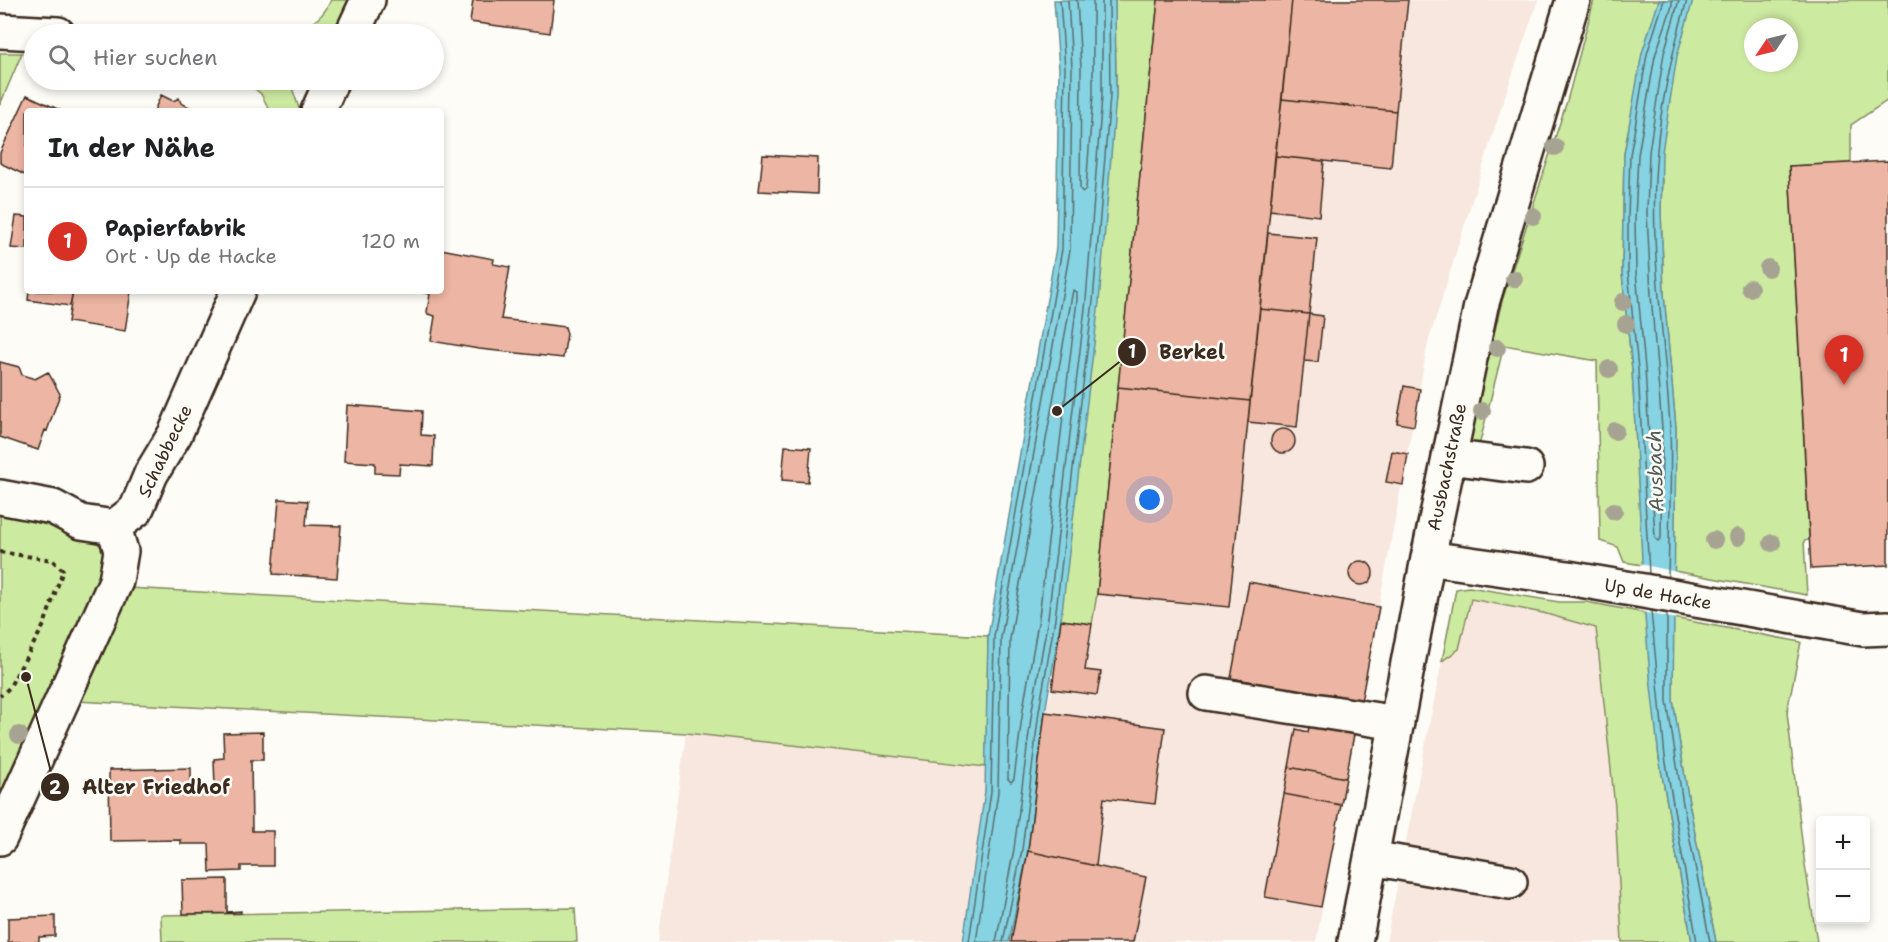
<!DOCTYPE html>
<html lang="de">
<meta charset="utf-8">
<style>
:root{--surface:#fff;--page:#f6f6f6;--text:#202124;--muted:#757577;--line:#e0e0e0;--accent:#d93025}
body{margin:0;font-family:"Shantell Sans",sans-serif;background:var(--page);color:var(--text)}
.controls{position:absolute;right:18px;bottom:18px;display:grid;overflow:hidden;border-radius:6px;box-shadow:0 3px 9px #0003}
.controls button{width:54px;height:54px;display:grid;place-items:center;padding:0;border:0;border-bottom:2px solid var(--line);background:var(--surface);color:var(--text);font:30px sans-serif}
.compass{position:absolute;left:1744px;top:18px;width:54px;height:54px;border-radius:50%;background:var(--surface);box-shadow:0 3px 9px #0003;rotate:235deg}
.you{position:absolute;left:1150px;top:500px;width:21px;height:21px;margin:-15px;border:4px solid #fff;border-radius:50%;background:#1a73e8;box-shadow:0 0 0 9px #1a73e833}
.badge{display:grid;place-items:center;width:39px;height:39px;border-radius:50%;background:var(--accent);color:#fff;font-size:20px;font-weight:700}
.pin{position:absolute;translate:-50% -50px;filter:drop-shadow(0 2px 3px #0008)}
.pin::after{content:'';position:absolute;top:32px;width:21px;height:18px;background:inherit;clip-path:polygon(0 0,100% 0,50% 100%)}
.list{margin:0;padding:0;list-style:none}
h2{display:flex;justify-content:space-between;align-items:center;height:78px;margin:0;padding:0 24px;font-size:26px}
h2 small{font-size:20px;font-weight:400;color:var(--muted)}
.list li{display:grid;grid-template-columns:39px 1fr auto;gap:18px;align-items:center;box-sizing:border-box;height:108px;padding:0 24px;border-top:2px solid var(--line)}
.list b{display:block;font-size:22px;white-space:nowrap}
.list p{margin:0;font-size:20px;white-space:nowrap;color:var(--muted)}
.list em{font-size:20px;font-style:normal;color:var(--muted)}
.icon{flex:none;width:33px;height:33px;fill:none;stroke:currentColor;stroke-width:2;stroke-linecap:round;stroke-linejoin:round}
.map{position:relative;flex:none;width:1888px;height:942px;overflow:hidden}
.search{position:absolute;background:var(--surface);box-shadow:0 3px 9px #0003;left:24px;top:24px;width:420px;height:66px;display:flex;align-items:center;gap:15px;box-sizing:border-box;padding:0 21px;border-radius:33px;color:var(--muted);font-size:22px}
.panel{position:absolute;background:var(--surface);box-shadow:0 3px 9px #0003;left:24px;top:108px;width:420px;height:186px;border-radius:6px}
.map>svg:first-child{display:block}
</style>
<div class="map">
<svg width="1888" height="942" viewBox="0 0 1888 942">
<rect width="100%" height="100%" fill="#fdfcf7"/>
<filter id="ink" filterUnits="userSpaceOnUse"><feTurbulence type="fractalNoise" baseFrequency=".0167" numOctaves="2"/><feDisplacementMap in="SourceGraphic" scale="12" xChannelSelector="R" yChannelSelector="G"/><feConvolveMatrix kernelMatrix="1 2 1 2 8 2 1 2 1" color-interpolation-filters="sRGB"/></filter>
<g filter="url(#ink)">
<path fill="#f8e7de" d="M 1151,0 L 1538,0 L 1500,111 L 1428,343 L 1316,942 L 1011,942 L 1028,851 L 1045,712 L 1052,689 L 1061,620 L 1091,624 L 1097,594 L 1118,387 Z
M 1471,599 L 1543,613 L 1596,628 L 1615,807 L 1622,942 L 1386,942 L 1442,661 L 1459,649 Z
M 686,733 L 986,767 L 985,791 L 962,942 L 658,942 Z"/>
<path fill="#cdeaa1" stroke="#848a60" stroke-width="1.5" fill-rule="evenodd" d="M 331,0 L 358,0 L 343,28 L 334,34 L 245,34 L 241,27 C 276,30 313,40 331,0 Z
M 1115,0 L 1158,0 L 1097,594 L 1092,624 L 1061,620 L 1054,612 L 1116,96 Z
M 1594,0 L 1888,0 L 1888,100 L 1851,125 L 1851,163 L 1789,166 L 1809,540 L 1804,541 L 1807,595 L 1674,571 L 1676,428 L 1664,295 L 1661,212 L 1662,179 L 1628,132 L 1624,154 L 1622,273 L 1632,369 L 1643,565 L 1624,562 L 1618,547 L 1600,541 L 1597,361 L 1504,345 L 1479,446 L 1468,442 L 1502,301 L 1567,101 ZM 1753,27 L 1789,27 L 1789,63 L 1753,63 Z
M 0,53 L 22,53 L 0,105 Z
M 249,80 L 283,80 L 292,88 L 300,111 L 270,111 L 261,94 L 249,84 Z
M 0,514 L 31,520 L 91,540 C 100,544 105,549 106,559 L 0,796 Z
M 1469,587 L 1559,602 L 1586,602 L 1645,613 L 1659,758 L 1692,942 L 1622,942 L 1615,807 L 1596,628 L 1543,613 L 1471,599 L 1459,649 L 1442,661 L 1456,589 Z
M 128,588 L 988,636 L 986,767 L 686,733 L 76,701 Z
M 1673,618 L 1801,642 L 1787,712 L 1804,858 L 1817,942 L 1716,942 L 1689,803 L 1673,700 Z
M 575,908 L 577,942 L 162,942 L 161,915 Z"/>
<path fill="#85d3e3" stroke="#678f94" stroke-width="1.5" d="M 1054,0 L 1115,0 L 1116,96 L 1099,302 L 1061,620 L 1045,712 L 1028,851 L 1009,942 L 963,942 L 985,791 L 988,636 L 1056,248 L 1059,69 Z
M 1659,0 L 1693,0 L 1677,56 L 1662,152 L 1661,212 L 1664,295 L 1676,428 L 1673,700 L 1689,803 L 1716,942 L 1692,942 L 1659,758 L 1650,677 L 1645,616 L 1632,369 L 1622,273 L 1624,154 L 1642,53 Z"/>
<path fill="#fdfcf7" d="M 1640,564 L 1677,572 L 1676,619 L 1642,612 Z"/>
<g fill="none" stroke-linecap="round" stroke-linejoin="round">
<path stroke="#596e6d" stroke-width="1.5" d="M 1077,0 L 1081,68 L 1080,189 L 1083,192 L 1086,189 L 1093,95 L 1093,0
M 1672,0 L 1672,6 L 1655,56 L 1638,155 L 1635,219 L 1636,272 L 1645,368 L 1655,538 L 1658,541 L 1661,538 L 1662,428 L 1651,295 L 1647,212 L 1649,152 L 1664,53 L 1679,0
M 1073,290 L 1077,292 L 1077,300 L 1039,617 L 1023,709 L 1014,779 L 1011,782 L 1008,779 L 1010,639 Z
M 1649,574 L 1638,369 L 1628,272 L 1628,218 L 1630,155 L 1634,133 L 1647,54 L 1664,0
M 1668,577 C 1669,527 1672,477 1670,427 C 1665,335 1648,243 1657,151 C 1661,100 1673,49 1687,0
M 1651,611 L 1665,757 L 1697,942
M 1667,613 L 1667,701 L 1683,804 L 1710,942
M 969,942 L 991,792 L 994,637 L 1062,249 L 1065,69 L 1060,0
M 976,942 L 998,792 L 1001,638 L 1070,250 L 1072,68 L 1068,0
M 996,942 L 1014,849 L 1032,710 L 1048,618 L 1086,300 L 1102,96 L 1102,0
M 1003,942 L 1022,850 L 1039,711 L 1055,619 L 1093,301 L 1110,96 L 1109,0"/>
</g>
<path fill="#edb5a3" stroke="#3b2a1e" stroke-width="1.5" d="M 473,0 L 554,0 L 550,33 L 470,22 Z
M 1158,0 L 1292,0 L 1250,401 L 1118,387 Z
M 1292,0 L 1408,0 L 1396,111 L 1282,99 Z
M 27,95 L 62,111 L 27,111 L 27,176 L 0,163 L 0,153 Z
M 161,95 L 173,101 L 179,98 L 181,103 L 197,111 L 154,111 Z
M 1282,99 L 1396,111 L 1391,168 L 1275,156 Z
M 763,155 L 818,158 L 817,194 L 759,191 Z
M 1275,156 L 1324,161 L 1319,216 L 1270,210 Z
M 1888,161 L 1888,565 L 1811,569 L 1789,166 Z
M 16,216 L 27,217 L 27,249 L 11,248 Z
M 1268,233 L 1317,238 L 1309,314 L 1260,309 Z
M 441,249 L 494,259 L 493,264 L 510,267 L 501,319 L 565,327 L 567,334 L 563,358 L 479,349 L 431,341 L 435,316 L 428,314 L 427,312 L 430,294 L 416,291 L 441,291 Z
M 29,291 L 73,291 L 70,306 L 28,300 Z
M 73,291 L 131,291 L 125,331 L 68,322 Z
M 1260,309 L 1309,314 L 1297,427 L 1248,422 Z
M 1309,314 L 1323,316 L 1318,362 L 1304,361 Z
M 0,362 L 19,367 L 22,375 L 35,379 L 48,372 L 60,394 L 47,431 L 45,430 L 38,450 L 0,437 Z
M 1404,386 L 1420,389 L 1414,426 L 1397,423 Z
M 1118,387 L 1250,401 L 1229,607 L 1097,594 Z
M 347,405 L 422,411 L 421,435 L 434,436 L 433,466 L 400,464 L 399,474 L 375,473 L 375,463 L 344,461 Z
M1271 441a12 12 0 1 1 24 0a12 12 0 1 1-24 0Z
M 785,446 L 811,448 L 808,482 L 782,480 Z
M 1392,451 L 1408,454 L 1403,485 L 1386,482 Z
M 279,499 L 308,501 L 306,525 L 341,526 L 337,578 L 273,574 Z
M1349 573a12 12 0 1 1 24 0a12 12 0 1 1-24 0Z
M 1249,582 L 1379,607 L 1361,702 L 1231,678 Z
M 1061,620 L 1092,624 L 1085,670 L 1101,672 L 1097,695 L 1052,689 Z
M 1045,712 L 1165,728 L 1155,804 L 1104,798 L 1096,866 L 1028,851 Z
M 1310,721 L 1355,729 L 1346,778 L 1289,767 L 1296,729 L 1308,732 Z
M 263,732 L 263,760 L 251,760 L 252,831 L 273,831 L 273,866 L 241,866 L 241,871 L 210,872 L 209,844 L 181,844 L 181,840 L 110,841 L 109,770 L 191,768 L 191,787 L 215,787 L 214,759 L 224,758 L 223,733 Z
M 1289,767 L 1346,778 L 1341,805 L 1284,794 Z
M 1284,794 L 1341,805 L 1321,907 L 1265,897 Z
M 1028,851 L 1146,877 L 1133,942 L 1011,942 Z
M 227,879 L 227,912 L 241,911 L 241,913 L 183,914 L 182,880 Z
M 55,916 L 55,936 L 39,937 L 39,942 L 8,942 L 8,918 Z"/>
<g fill="none" stroke-linecap="round" stroke-linejoin="round">
<defs>
<path id="minor" d="M 0,31 L 58,34
M 352,34 L 368,0
M 318,111 L 332,80
M 1449,457 L 1526,467
M 0,497 L 53,507 L 81,522 L 114,527 L 136,510 L 151,474 L 175,434 L 238,291
M 1428,558 L 1568,578 L 1863,629 L 1888,628
M 1206,693 L 1397,723
M 0,838 L 116,581 L 121,551 L 114,527
M 1371,858 L 1510,882
M 1355,942 L 1428,558 L 1481,306 L 1573,0"/>
</defs>
<use href="#minor" stroke="#3b2a1e" stroke-width="38"/>
<path stroke="#3b2a1e" stroke-width="4" stroke-dasharray="4.5 4.5" stroke-linecap="butt" d="M 0,552 L 52,560 L 63,570 L 44,625 L 9,688 L 0,696"/>
<use href="#minor" stroke="#fdfcf7" stroke-width="33"/>
</g>
<g fill="#a7a392">
<circle cx="1555" cy="147" r="9"/>
<circle cx="1533" cy="216" r="9"/>
<circle cx="1768" cy="268" r="9"/>
<circle cx="1514" cy="279" r="9"/>
<circle cx="1750" cy="288" r="9"/>
<circle cx="1623" cy="302" r="9"/>
<circle cx="1626" cy="324" r="9"/>
<circle cx="1497" cy="348" r="9"/>
<circle cx="1609" cy="369" r="9"/>
<circle cx="1482" cy="411" r="9"/>
<circle cx="1615" cy="431" r="9"/>
<circle cx="1614" cy="511" r="9"/>
<circle cx="1738" cy="537" r="9"/>
<circle cx="1714" cy="540" r="9"/>
<circle cx="1772" cy="543" r="9"/>
<circle cx="19" cy="735" r="9"/>
</g>
</g>
<g text-anchor="middle" dominant-baseline="central" stroke-width="5" stroke-linejoin="round" paint-order="stroke">
<g font-size="18" fill="#3b2a1e" stroke="#fdfcf7">
<text transform="translate(165 451) rotate(-64)">Schabbecke</text>
<text transform="translate(1447 467) rotate(-78)">Ausbachstraße</text>
<text transform="translate(1658 594) rotate(10)">Up de Hacke</text>
</g>
<g font-size="20" font-style="italic" fill="#515d59" stroke="#fdfcf7">
<text transform="translate(1655 471) rotate(-92)">Ausbach</text>
</g>
</g>
<path fill="none" stroke="#3b2a1e" stroke-width="2" d="M1057 411L1132 352M26 677L55 787"/>
<g fill="#3b2a1e" stroke="#fdfcf7" stroke-width="2">
<circle cx="1057" cy="411" r="6"/>
<circle cx="26" cy="677" r="6"/>
<circle cx="1132" cy="352" r="15"/>
<circle cx="55" cy="787" r="15"/>
</g>
<g font-size="18" text-anchor="middle" font-weight="bold" fill="#fff">
<text x="1132" y="358">1</text>
<text x="55" y="794">2</text>
</g>
<g font-size="20" text-anchor="middle" font-weight="bold" fill="#3b2a1e" stroke="#fdfcf7" stroke-width="5" stroke-linejoin="round" paint-order="stroke">
<text x="1192" y="359">Berkel</text>
<text x="156" y="794">Alter Friedhof</text>
</g>
</svg>
<div class="controls">
<button>+</button>
<button>−</button>
</div>
<svg class="compass" viewBox="-18 -18 36 36"><path d="M0-13l5 13h-10z" fill="#e53935"/><path d="M0 13l5-13h-10z" fill="#757577"/></svg>
<div class="you"></div>
<div class="pin badge" style="left:1844px;top:385px">1</div>
<div class="search"><svg class="icon" aria-label="search" viewBox="0 0 24 24"><circle cx="10" cy="10" r="6"/><path d="M15 15l6 6"/></svg>Hier suchen</div>
<section class="panel">
<h2>In der Nähe<small></small></h2>
<ul class="list">
<li><span class="badge">1</span><div><b>Papierfabrik</b><p>Ort · Up de Hacke</p></div><em>120 m</em></li>
</ul>
</section>
</div>
